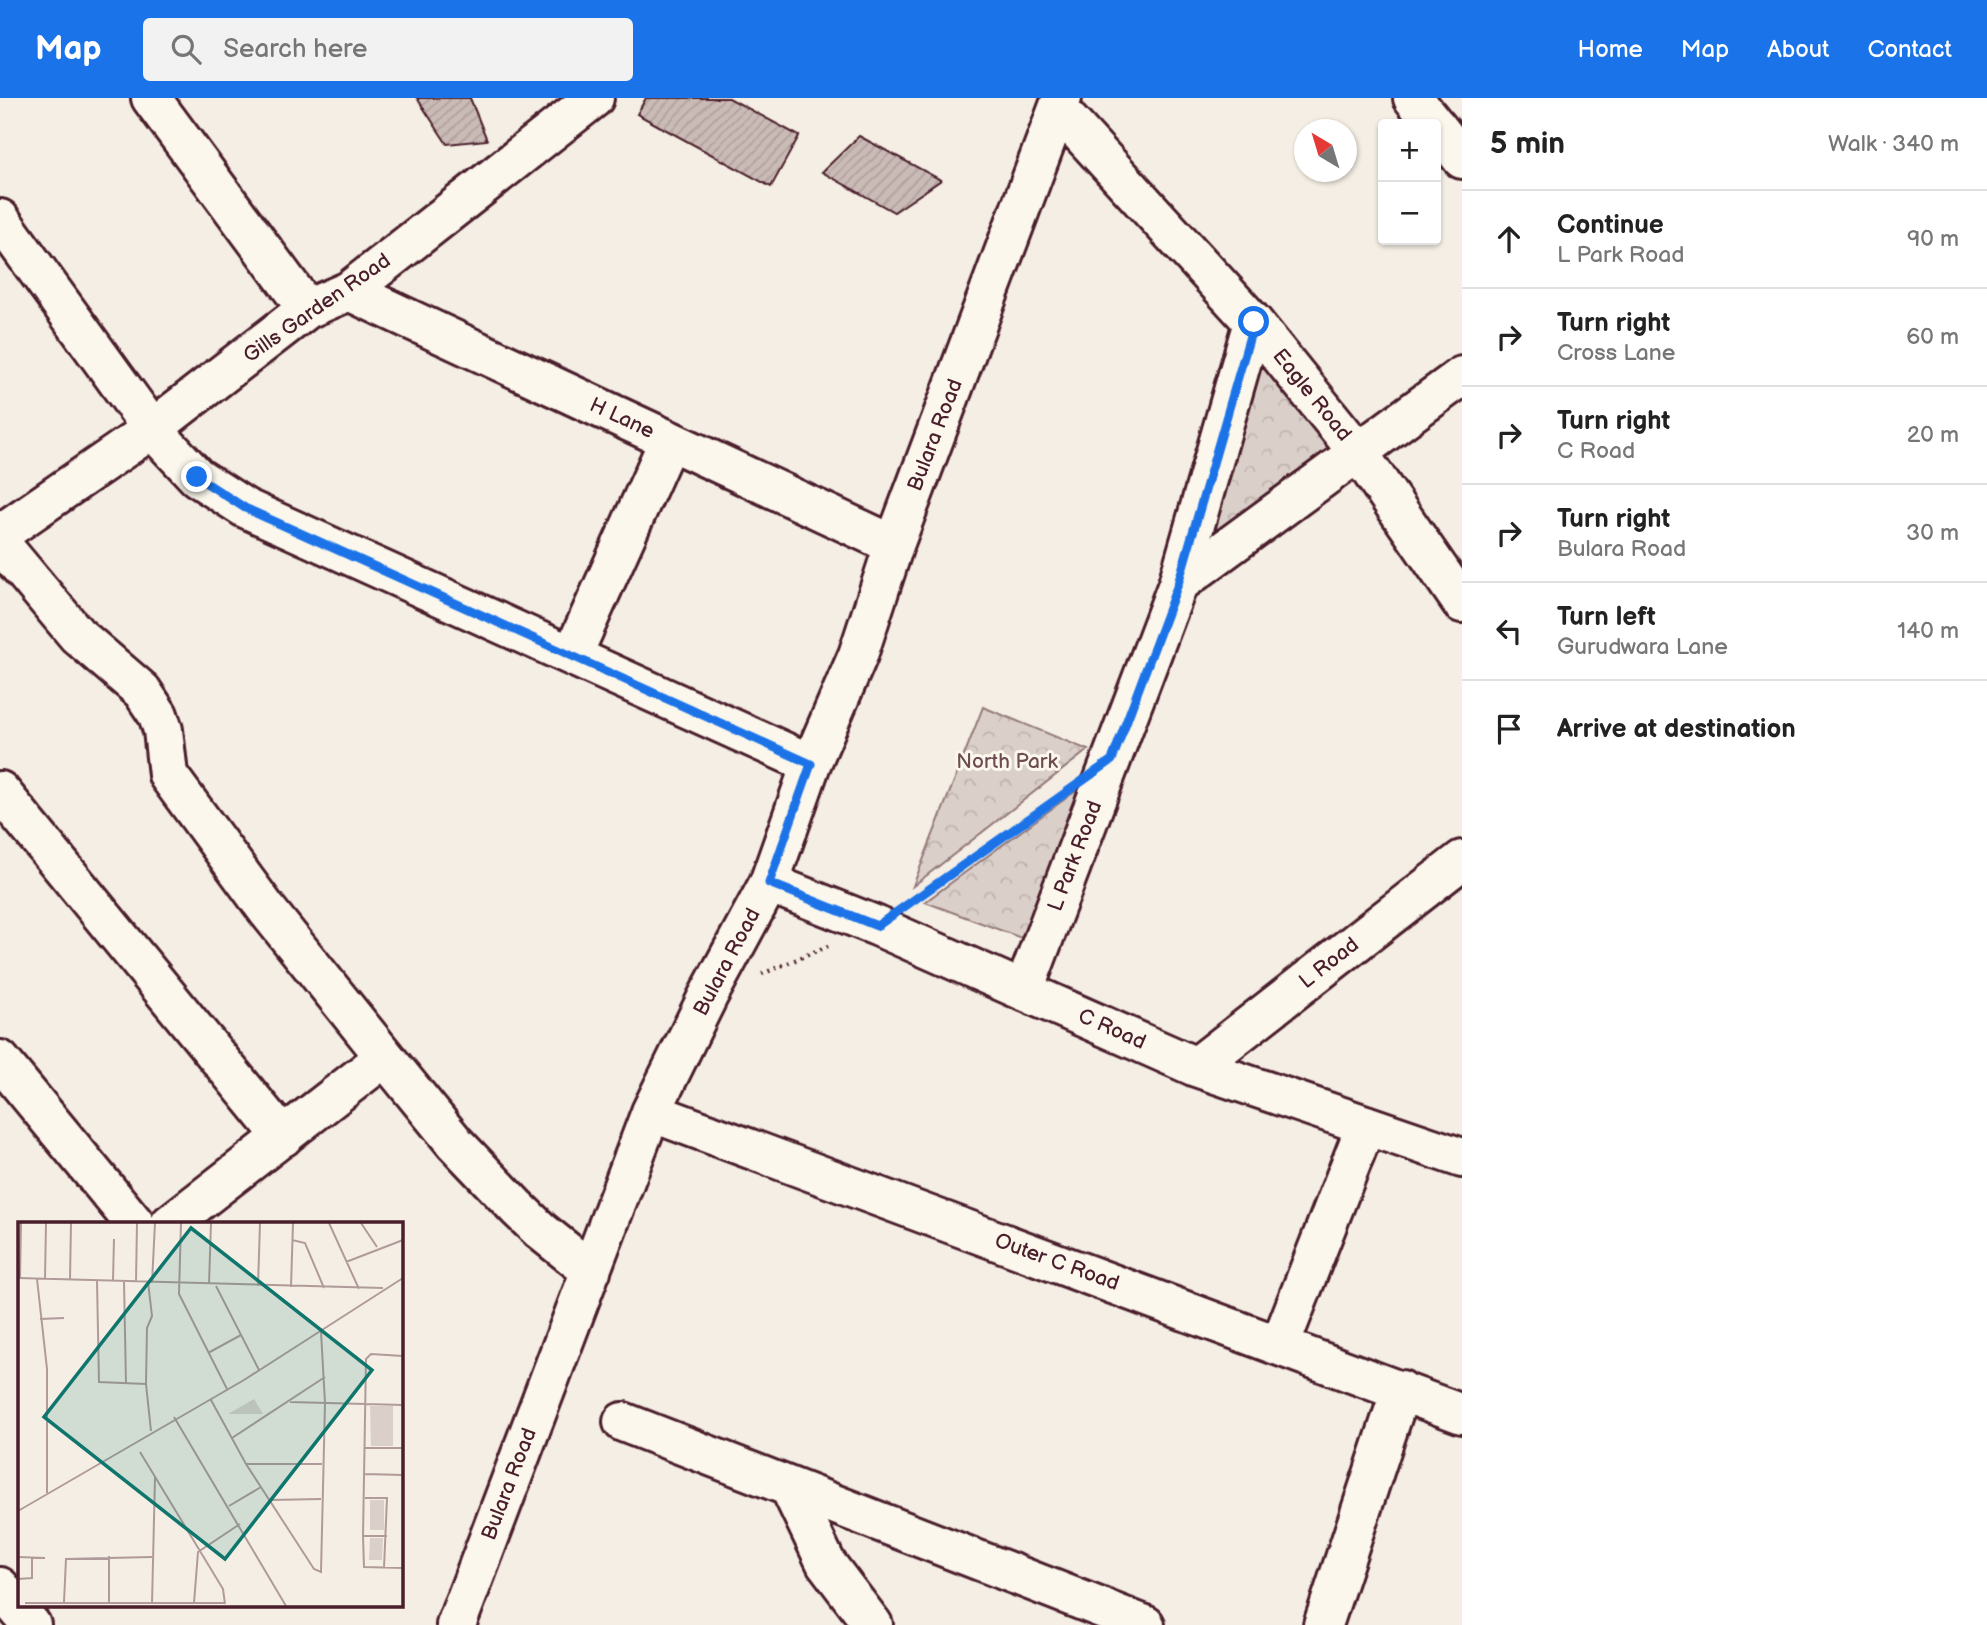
<!DOCTYPE html>
<meta charset="utf-8">
<style>
:root{--surface:#fff;--page:#f2f2f2;--text:#222;--muted:#767676;--line:#e0e0e0;--accent:#1a73e8}
body{margin:0;font-family:"Balsamiq Sans",sans-serif;background:var(--page);color:var(--text)}
.controls{position:absolute;right:21px;top:21px;display:grid;overflow:hidden;border-radius:7px;box-shadow:0 2px 5px #0004}
.controls button{width:63px;height:63px;display:grid;place-items:center;padding:0;border:0;border-bottom:2px solid var(--line);background:var(--surface);color:var(--text);font:35px sans-serif}
.compass{position:absolute;left:1294px;top:21px;width:63px;height:63px;border-radius:50%;background:var(--surface);box-shadow:0 2px 5px #0004;rotate:322deg}
.stop{position:absolute;width:21px;height:21px;margin:-16px;border:5px solid #1a73e8;border-radius:50%;background:#fff}
.stop.end{background:#1a73e8;border-color:#fff;box-shadow:0 2px 7px #0008}
.list{margin:0;padding:0;list-style:none}
h2{display:flex;justify-content:space-between;align-items:center;height:91px;margin:0;padding:0 28px;font-size:30px}
h2 small{font-size:23px;font-weight:400;color:var(--muted)}
.list li{display:grid;grid-template-columns:46px 1fr auto;gap:21px;align-items:center;box-sizing:border-box;height:98px;padding:0 28px;border-top:2px solid var(--line)}
.list b{display:block;font-size:26px;white-space:nowrap}
.list p{margin:0;font-size:23px;white-space:nowrap;color:var(--muted)}
.list em{font-size:23px;font-style:normal;color:var(--muted)}
.icon{flex:none;width:38px;height:38px;fill:none;stroke:currentColor;stroke-width:2;stroke-linecap:round;stroke-linejoin:round}
.map{position:relative;flex:none;width:1462px;height:1527px;overflow:hidden}
header{display:flex;align-items:center;gap:42px;box-sizing:border-box;height:98px;padding:0 35px;background:var(--accent);color:#fff}
header strong{font-size:33px}
nav{display:flex;gap:38px;margin-inline-start:auto;font-size:24px}
.search{width:490px;height:63px;background:var(--page);display:flex;align-items:center;gap:18px;box-sizing:border-box;padding:0 24px;border-radius:7px;color:var(--muted);font-size:26px}
main{display:flex}
aside{flex:1;background:var(--surface)}
.map>svg:first-child{display:block}
</style>
<header>
<strong>Map</strong>
<div class="search"><svg class="icon" aria-label="search" viewBox="0 0 24 24"><circle cx="10" cy="10" r="6"/><path d="M15 15l6 6"/></svg>Search here</div>
<nav><a>Home</a><a>Map</a><a>About</a><a>Contact</a></nav>
</header>
<main>
<div class="map">
<svg width="1462" height="1527" viewBox="0 0 1462 1527">
<defs>
<pattern id="park-crowns" width="20" height="18" patternUnits="userSpaceOnUse" patternTransform="scale(1.75)"><rect width="20" height="18" fill="#dbd0c9"/><path d="M2 6a3 3 0 1 1 6 0M12 15a3 3 0 1 1 6 0" fill="none" stroke="#bdb2ad"/></pattern>
<pattern id="building-hatch" width="6" height="6" patternUnits="userSpaceOnUse" patternTransform="scale(1.75)"><rect width="6" height="6" fill="#cabbb6"/><path d="M-1 1l2-2M0 6l6-6M5 7l2-2" fill="none" stroke="#afa09d"/></pattern>
</defs>
<rect width="100%" height="100%" fill="#f4eee4"/>
<filter id="ink" filterUnits="userSpaceOnUse"><feTurbulence type="fractalNoise" baseFrequency=".0143" numOctaves="2"/><feDisplacementMap in="SourceGraphic" scale="14" xChannelSelector="R" yChannelSelector="G"/><feConvolveMatrix kernelMatrix="1 2 1 2 8 2 1 2 1" color-interpolation-filters="sRGB"/></filter>
<g filter="url(#ink)">
<path fill="url(#park-crowns)" stroke="#92787a" stroke-width="2" d="M 1266,247 L 1336,348 L 1196,457 Z
M 983,609 L 1088,652 L 913,788 Z
M 1085,686 L 1024,841 L 925,804 Z"/>
<path fill="url(#building-hatch)" stroke="#4a1f2b" stroke-width="2" d="M 417,0 L 470,0 L 487,42 L 447,46 Z
M 646,0 L 729,0 L 799,38 L 771,89 L 637,16 Z
M 859,38 L 941,82 L 894,114 L 822,74 Z"/>
<g fill="none" stroke-linecap="round" stroke-linejoin="round">
<defs>
<path id="minor" d="M 151,0 L 307,211
M 1413,0 L 1434,26
M 1059,12 L 1253,224 L 1358,354 L 1462,505
M 1436,28 L 1462,61
M 0,121 L 152,331 L 197,379 L 245,410 L 811,666
M 349,193 L 894,447
M 0,436 L 152,331 L 307,211 L 349,193 L 594,0
M 0,445 L 77,537 L 142,593 L 158,617 L 163,632 L 168,677 L 267,812 L 385,959 L 455,1045 L 517,1110 L 541,1133 L 591,1173
M 1178,486 L 1462,278
M 572,558 L 669,342
M 0,693 L 283,1039
M 769,785 L 877,828 L 1196,969 L 1462,1060
M 1024,892 L 1178,486 L 1253,224
M 0,962 L 135,1126
M 1196,969 L 1462,762
M 651,1014 L 1462,1316
M 170,1126 L 385,959
M 1280,1247 L 1366,1027
M 623,1324 L 1145,1527
M 790,1390 L 826,1465 L 873,1527
M 0,1489 L 31,1527
M 456,1527 L 651,1014 L 708,898 L 769,785 L 811,666 L 858,557 L 894,447 L 1062,0
M 1323,1527 L 1401,1292"/>
</defs>
<use href="#minor" stroke="#4a1f2b" stroke-width="44"/>
<path stroke="#4a1f2b" stroke-width="4.5" stroke-dasharray="2 5" stroke-linecap="butt" d="M 909,805 L 1057,701
M 762,876 L 828,848"/>
<use href="#minor" stroke="#fbf7ec" stroke-width="38"/>
</g>
</g>
<g fill="none" stroke-linecap="round" stroke-linejoin="round" filter="url(#ink)">
<path stroke="#1a73e8" stroke-width="9" d="M 197,379 L 245,410 L 811,666 L 769,785 L 877,828 L 1112,662 L 1178,486 L 1254,224"/>
</g>
<g text-anchor="middle" dominant-baseline="central" stroke-width="6" stroke-linejoin="round" paint-order="stroke">
<g font-size="21" fill="#4a1f2b" stroke="#fbf7ec">
<text transform="translate(317 210) rotate(-35)">Gills Garden Road</text>
<text transform="translate(1312 297) rotate(51)">Eagle Road</text>
<text transform="translate(622 320) rotate(25)">H Lane</text>
<text transform="translate(935 337) rotate(-69)">Bulara Road</text>
<text transform="translate(1075 758) rotate(-69)">L Park Road</text>
<text transform="translate(727 864) rotate(-62)">Bulara Road</text>
<text transform="translate(1329 865) rotate(-38)">L Road</text>
<text transform="translate(1112 931) rotate(24)">C Road</text>
<text transform="translate(1057 1164) rotate(20)">Outer C Road</text>
<text transform="translate(509 1386) rotate(-69)">Bulara Road</text>
</g>
<g font-size="21" fill="#6e4b52" stroke="#fbf7ec">
<text x="1007" y="663">North Park</text>
</g>
</g>
<g transform="translate(18 1124)">
<rect width="385" height="385" fill="#f4eee4"/>
<path d="M 236,177 L 245,192 L 210,192 ZM 352,184 L 375,184 L 375,224 L 353,224 ZM 352,278 L 366,278 L 366,308 L 352,308 ZM 352,316 L 365,316 L 364,338 L 351,338 Z" fill="#dbd0c9"/>
<path fill="none" stroke="#b09b9a" stroke-width="2" d="M 163,1 L 161,72 L 209,167M 311,1 L 341,67M 343,1 L 359,25M 274,18 L 287,21 L 306,66M 328,40 L 385,18M 0,56 L 365,66M 2,57 L 3,1M 19,57 L 29,147 L 29,271M 27,57 L 28,1M 52,58 L 53,1M 79,59 L 81,160 L 128,162M 95,59 L 96,17M 106,60 L 108,162M 118,60 L 119,1M 130,60 L 134,94 L 129,106 L 128,162 L 133,209M 134,61 L 137,1M 191,62 L 193,1M 198,64 L 241,148M 240,64 L 242,1M 273,65 L 275,1M 22,97 L 46,96M 190,131 L 223,113M 385,134 L 353,132 L 348,137 L 345,314 L 346,345 L 385,346M 193,178 L 228,242 L 296,347 L 303,350 L 307,181 L 303,110M 272,180 L 385,183M 156,195 L 268,384M 214,216 L 307,155M 347,226 L 385,226M 122,230 L 205,367 L 207,382M 228,242 L 304,242M 347,252 L 385,253M 347,276 L 369,276 L 366,346M 252,278 L 303,277M 211,284 L 243,265M 0,289 L 226,158 L 385,56M 345,314 L 369,314M 0,335 L 27,336M 0,357 L 14,356 L 14,335M 46,380 L 48,337 L 134,335M 91,380 L 91,334M 7,381 L 207,381M 176,381 L 180,330 L 222,302M 134,382 L 137,255"/>
<path fill="#0f766e" fill-opacity="0.15" stroke="#0f766e" stroke-width="3.5" d="M 173,6 L 354,148 L 207,337 L 26,195 Z"/>
<rect width="385" height="385" fill="none" stroke="#4a1f2b" stroke-width="3.5"/>
</g>
</svg>
<div class="controls">
<button>+</button>
<button>−</button>
</div>
<svg class="compass" viewBox="-18 -18 36 36"><path d="M0-13l5 13h-10z" fill="#e53935"/><path d="M0 13l5-13h-10z" fill="#767676"/></svg>
<div class="stop" style="left:1254px;top:224px"></div>
<div class="stop end" style="left:197px;top:379px"></div>
</div>
<aside>
<h2>5 min<small>Walk · 340 m</small></h2>
<ul class="list">
<li><svg class="icon" aria-label="ahead" viewBox="0 0 24 24"><path d="M12 20V5M6 11l6-6 6 6"/></svg><div><b>Continue</b><p>L Park Road</p></div><em>90 m</em></li>
<li><svg class="icon" aria-label="right" viewBox="0 0 24 24"><path d="M7 20v-9h11M14 6l5 5-5 5"/></svg><div><b>Turn right</b><p>Cross Lane</p></div><em>60 m</em></li>
<li><svg class="icon" aria-label="right" viewBox="0 0 24 24"><path d="M7 20v-9h11M14 6l5 5-5 5"/></svg><div><b>Turn right</b><p>C Road</p></div><em>20 m</em></li>
<li><svg class="icon" aria-label="right" viewBox="0 0 24 24"><path d="M7 20v-9h11M14 6l5 5-5 5"/></svg><div><b>Turn right</b><p>Bulara Road</p></div><em>30 m</em></li>
<li><svg class="icon" aria-label="left" viewBox="0 0 24 24"><path d="M17 20v-9H6M10 6l-5 5 5 5"/></svg><div><b>Turn left</b><p>Gurudwara Lane</p></div><em>140 m</em></li>
<li><svg class="icon" aria-label="arrive" viewBox="0 0 24 24"><path d="M6 21V4h12l-3 4 3 4H6"/></svg><div><b>Arrive at destination</b></div></li>
</ul>
</aside>
</main>
